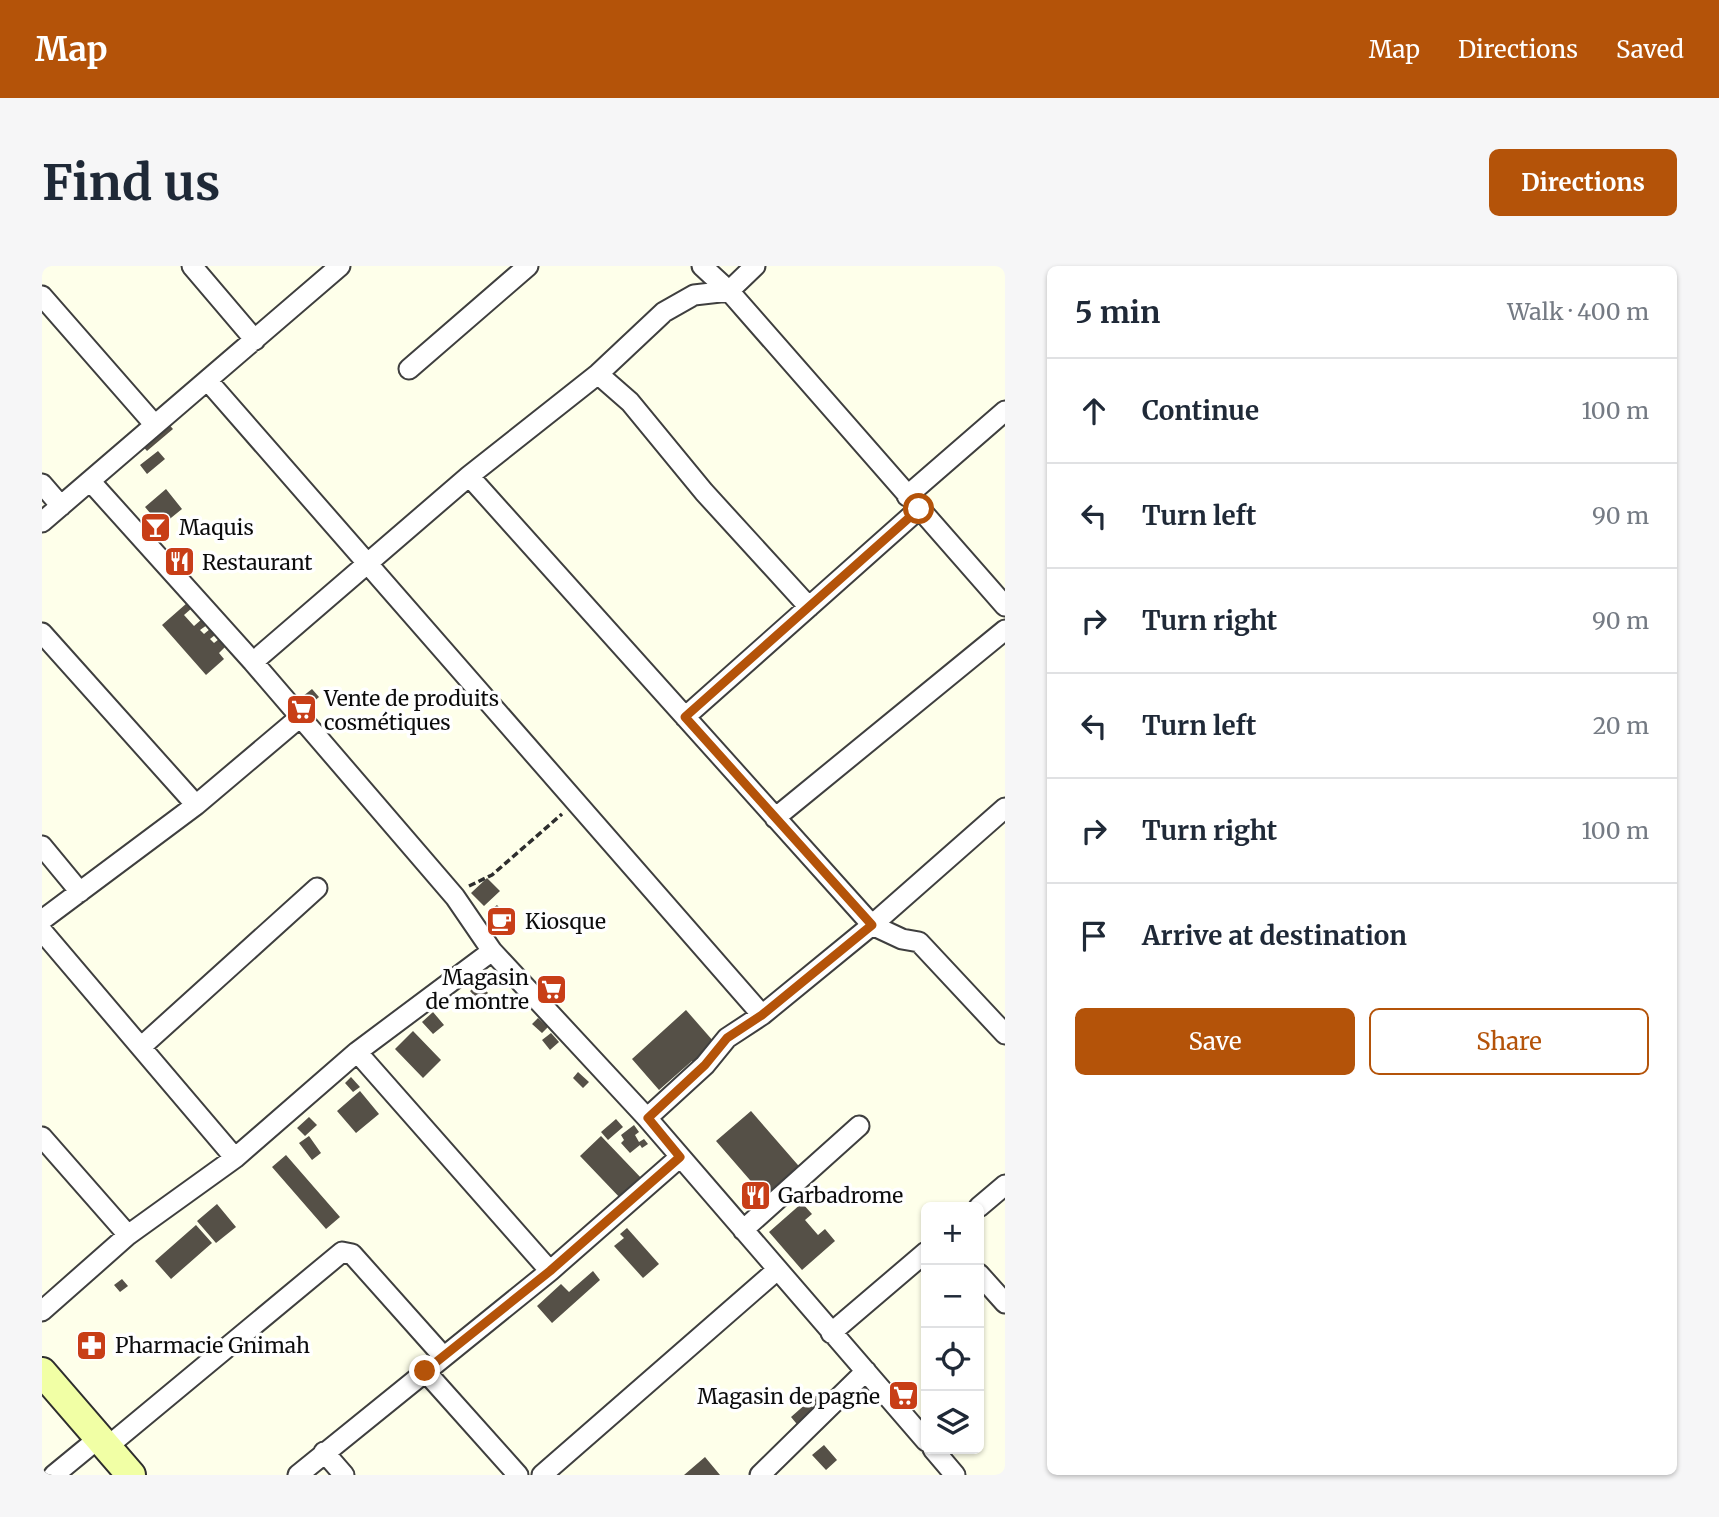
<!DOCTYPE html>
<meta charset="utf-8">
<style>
:root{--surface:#fff;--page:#f6f6f7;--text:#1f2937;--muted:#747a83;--line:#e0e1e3;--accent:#b45309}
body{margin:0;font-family:Merriweather,serif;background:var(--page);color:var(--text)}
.controls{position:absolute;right:21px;bottom:21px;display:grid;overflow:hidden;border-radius:10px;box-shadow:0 2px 5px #0004}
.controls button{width:63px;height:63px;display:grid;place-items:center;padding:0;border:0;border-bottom:2px solid var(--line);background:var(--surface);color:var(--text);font:35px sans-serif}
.stop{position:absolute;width:21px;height:21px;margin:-16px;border:5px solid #b45309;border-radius:50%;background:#fff}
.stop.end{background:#b45309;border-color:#fff;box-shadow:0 2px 7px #0008}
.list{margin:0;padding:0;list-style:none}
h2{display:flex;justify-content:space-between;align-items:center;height:91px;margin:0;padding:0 28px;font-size:30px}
h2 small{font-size:23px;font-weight:400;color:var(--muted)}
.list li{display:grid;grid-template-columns:46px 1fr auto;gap:21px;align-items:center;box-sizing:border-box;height:105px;padding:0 28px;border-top:2px solid var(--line)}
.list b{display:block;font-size:26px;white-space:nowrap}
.list em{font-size:23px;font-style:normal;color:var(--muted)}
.actions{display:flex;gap:14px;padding:21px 28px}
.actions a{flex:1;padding:16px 0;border:2px solid var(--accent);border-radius:10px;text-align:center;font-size:24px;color:var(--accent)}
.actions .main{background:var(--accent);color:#fff}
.icon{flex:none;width:38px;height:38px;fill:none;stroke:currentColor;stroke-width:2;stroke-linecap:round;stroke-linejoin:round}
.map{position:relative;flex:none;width:963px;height:1209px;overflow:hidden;border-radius:10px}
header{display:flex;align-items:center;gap:42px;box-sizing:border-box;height:98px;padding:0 35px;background:var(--accent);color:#fff}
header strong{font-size:33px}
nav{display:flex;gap:38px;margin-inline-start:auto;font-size:24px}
.intro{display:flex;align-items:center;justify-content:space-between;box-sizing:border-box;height:168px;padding:0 42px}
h1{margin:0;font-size:49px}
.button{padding:18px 32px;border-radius:10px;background:var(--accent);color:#fff;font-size:24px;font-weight:700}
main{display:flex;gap:42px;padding:0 42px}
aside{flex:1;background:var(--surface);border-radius:10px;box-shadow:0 2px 5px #0004}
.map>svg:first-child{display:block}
</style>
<header>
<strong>Map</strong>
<nav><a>Map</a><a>Directions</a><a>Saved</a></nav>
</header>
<div class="intro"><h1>Find us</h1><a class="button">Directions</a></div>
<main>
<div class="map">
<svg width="963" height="1209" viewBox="0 0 963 1209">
<rect width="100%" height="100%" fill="#feffea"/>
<path fill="#555047" d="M 122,153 L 131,163 L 105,185 L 97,176 Z
M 116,185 L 123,193 L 105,208 L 98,199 Z
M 124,223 L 140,243 L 119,260 L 103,241 Z
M 145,337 L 150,342 L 142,349 L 152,360 L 160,353 L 165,359 L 158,364 L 162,368 L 168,363 L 173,369 L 168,373 L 172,377 L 177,373 L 184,380 L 177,387 L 182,393 L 164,409 L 120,359 Z
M 270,423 L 277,431 L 263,443 L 256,434 Z
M 445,612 L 458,625 L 442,640 L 429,627 Z
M 455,639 L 469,655 L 460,662 L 446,646 Z
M 509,714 L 518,726 L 512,732 L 502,720 Z
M 438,717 L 446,727 L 437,735 L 428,725 Z
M 644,744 L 672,776 L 660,786 L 665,792 L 655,801 L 650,795 L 617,824 L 590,793 Z
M 391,746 L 402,759 L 391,768 L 380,756 Z
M 496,752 L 506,761 L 500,767 L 490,758 Z
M 371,765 L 399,794 L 381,812 L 353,783 Z
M 509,767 L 517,776 L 508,784 L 500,774 Z
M 536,806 L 547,816 L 541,822 L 531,812 Z
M 309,811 L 318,821 L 311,826 L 303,817 Z
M 318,825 L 337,848 L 314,867 L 295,845 Z
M 709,845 L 762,906 L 727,936 L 674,875 Z
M 267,851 L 275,859 L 263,870 L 255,862 Z
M 574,853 L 581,861 L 566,874 L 559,866 Z
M 592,859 L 597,866 L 593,869 L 597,876 L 602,873 L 606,878 L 600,882 L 598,879 L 588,887 L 579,877 L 582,874 L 579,869 Z
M 267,870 L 279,887 L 270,894 L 257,877 Z
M 559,870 L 602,915 L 581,935 L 538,890 Z
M 244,889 L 298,951 L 284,963 L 230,901 Z
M 760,937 L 770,948 L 763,954 L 776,969 L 783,963 L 793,975 L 760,1004 L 727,966 Z
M 175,938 L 194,961 L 174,977 L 155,955 Z
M 154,959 L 170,977 L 129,1013 L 113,995 Z
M 585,962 L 617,998 L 601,1012 L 572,980 L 582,972 L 578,968 Z
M 551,1005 L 558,1014 L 510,1057 L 495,1040 L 519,1018 L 527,1026 Z
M 80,1013 L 86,1020 L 78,1026 L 72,1019 Z
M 780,1124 L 789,1136 L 778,1145 L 769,1134 Z
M 814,1126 L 819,1132 L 806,1142 L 802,1137 Z
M 766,1136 L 777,1148 L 759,1163 L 749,1151 Z
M 782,1179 L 795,1194 L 784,1204 L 770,1189 Z
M 663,1191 L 678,1209 L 642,1209 Z"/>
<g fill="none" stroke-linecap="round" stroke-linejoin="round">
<defs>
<path id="street" d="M 150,0 L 213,74
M 660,0 L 687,25 L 963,340
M 0,30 L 112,158
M 367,103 L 486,0
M 556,108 L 588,136 L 662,226 L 767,341
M 166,115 L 720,749
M 427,210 L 830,659 L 860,673 L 877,676 L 963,768
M 49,216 L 211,396 L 413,631 L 450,685 L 605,852 L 884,1175
M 0,218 L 19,240
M 865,230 L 963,145
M 0,256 L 298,0
M 0,367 L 154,539
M 211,396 L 427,210 L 556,108 L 622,46 L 652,29 L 687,25 L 713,0
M 643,451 L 877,243
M 733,552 L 963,364
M 0,580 L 38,626
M 0,654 L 154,539 L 257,452
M 0,665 L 193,892
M 99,781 L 275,622
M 315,786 L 508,1005
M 605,852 L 663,799 L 685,772 L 720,749 L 830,659 L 963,542
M 0,871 L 86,969
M 937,941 L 963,919
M 701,964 L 817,860
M 937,1008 L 963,1037
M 0,1045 L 86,969 L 193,892 L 315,786 L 450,685
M 789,1067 L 884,986
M 383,1105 L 476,1209
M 65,1181 L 300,986 L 310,988 L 401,1090
M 891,1183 L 913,1209
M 282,1186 L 302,1209
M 12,1209 L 57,1172
M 256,1209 L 508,1005 L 638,891
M 500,1209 L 735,1004
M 718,1209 L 824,1105"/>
<path id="secondary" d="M 0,1106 L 89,1209"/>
</defs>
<use href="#street" stroke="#3f3f3f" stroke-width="23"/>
<use href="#secondary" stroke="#2e2e2e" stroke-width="32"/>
<path stroke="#2e2e2e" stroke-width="3.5" stroke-dasharray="7 3.5" stroke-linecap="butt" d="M 427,620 L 450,609 L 520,548"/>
<use href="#street" stroke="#fff" stroke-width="19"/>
<use href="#secondary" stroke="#f1ffa5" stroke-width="28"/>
</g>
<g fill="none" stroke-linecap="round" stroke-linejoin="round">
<path stroke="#b45309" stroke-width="9" d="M 383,1105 L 508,1005 L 638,891 L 606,852 L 663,799 L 685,772 L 720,749 L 830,659 L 643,451 L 877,243"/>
</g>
<defs>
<symbol id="bar-square" viewBox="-11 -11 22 22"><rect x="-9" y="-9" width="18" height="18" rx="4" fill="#c83e17" stroke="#fff"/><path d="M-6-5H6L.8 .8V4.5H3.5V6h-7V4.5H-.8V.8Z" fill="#fff"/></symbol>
<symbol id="restaurant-square" viewBox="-11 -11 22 22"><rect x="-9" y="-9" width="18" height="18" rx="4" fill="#c83e17" stroke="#fff"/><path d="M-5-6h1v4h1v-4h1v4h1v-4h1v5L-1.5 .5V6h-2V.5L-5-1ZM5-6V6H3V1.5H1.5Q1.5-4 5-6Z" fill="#fff"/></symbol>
<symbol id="supermarket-square" viewBox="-11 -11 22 22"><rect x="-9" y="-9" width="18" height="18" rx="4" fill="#c83e17" stroke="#fff"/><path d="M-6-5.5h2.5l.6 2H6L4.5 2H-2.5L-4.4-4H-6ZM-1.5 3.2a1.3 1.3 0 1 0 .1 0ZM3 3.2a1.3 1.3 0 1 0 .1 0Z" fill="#fff"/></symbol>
<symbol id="cafe-square" viewBox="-11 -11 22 22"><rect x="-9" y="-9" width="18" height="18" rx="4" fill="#c83e17" stroke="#fff"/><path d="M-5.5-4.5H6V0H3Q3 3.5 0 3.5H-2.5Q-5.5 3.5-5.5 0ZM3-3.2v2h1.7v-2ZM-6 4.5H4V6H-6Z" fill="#fff"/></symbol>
<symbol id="pharmacy-square" viewBox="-11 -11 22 22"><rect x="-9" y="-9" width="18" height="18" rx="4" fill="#c83e17" stroke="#fff"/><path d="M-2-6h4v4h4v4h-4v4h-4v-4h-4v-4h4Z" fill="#fff"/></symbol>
</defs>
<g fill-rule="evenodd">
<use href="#bar-square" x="96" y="244" width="35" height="35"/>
<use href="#restaurant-square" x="120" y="278" width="35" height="35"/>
<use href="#supermarket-square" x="242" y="426" width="35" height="35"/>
<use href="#cafe-square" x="442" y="638" width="35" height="35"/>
<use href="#supermarket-square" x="492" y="706" width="35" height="35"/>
<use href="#restaurant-square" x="696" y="912" width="35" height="35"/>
<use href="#pharmacy-square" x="32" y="1062" width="35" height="35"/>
<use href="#supermarket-square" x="844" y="1112" width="35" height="35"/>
</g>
<g text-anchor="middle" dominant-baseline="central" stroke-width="7" stroke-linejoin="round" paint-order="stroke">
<g font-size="21" fill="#0c0c0c" stroke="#fff" text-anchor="start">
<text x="137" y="261">Maquis</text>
<text x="160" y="296">Restaurant</text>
<text x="282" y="432">Vente de produits<tspan x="282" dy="24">cosmétiques</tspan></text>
<text x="483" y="655">Kiosque</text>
<text x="487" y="711" text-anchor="end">Magasin<tspan x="487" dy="24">de montre</tspan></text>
<text x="736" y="929">Garbadrome</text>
<text x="73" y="1079">Pharmacie Gnimah</text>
<text x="838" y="1130" text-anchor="end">Magasin de pagne</text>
</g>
</g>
</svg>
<div class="controls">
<button>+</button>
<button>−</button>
<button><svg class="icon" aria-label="locate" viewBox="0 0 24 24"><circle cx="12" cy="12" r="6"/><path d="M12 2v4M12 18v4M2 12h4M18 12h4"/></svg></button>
<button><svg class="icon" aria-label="layers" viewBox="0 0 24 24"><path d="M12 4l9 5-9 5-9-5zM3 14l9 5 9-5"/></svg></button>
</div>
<div class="stop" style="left:877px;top:243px"></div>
<div class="stop end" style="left:383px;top:1105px"></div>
</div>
<aside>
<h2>5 min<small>Walk · 400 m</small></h2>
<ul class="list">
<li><svg class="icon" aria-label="ahead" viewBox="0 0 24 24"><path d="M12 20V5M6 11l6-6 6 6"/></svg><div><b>Continue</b></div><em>100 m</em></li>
<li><svg class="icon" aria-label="left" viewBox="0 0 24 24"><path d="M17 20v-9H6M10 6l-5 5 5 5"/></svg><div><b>Turn left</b></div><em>90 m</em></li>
<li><svg class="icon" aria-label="right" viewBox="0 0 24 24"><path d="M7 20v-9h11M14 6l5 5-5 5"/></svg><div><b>Turn right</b></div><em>90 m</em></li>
<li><svg class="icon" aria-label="left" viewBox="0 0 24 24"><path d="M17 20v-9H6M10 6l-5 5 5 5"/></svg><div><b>Turn left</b></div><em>20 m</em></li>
<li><svg class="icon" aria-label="right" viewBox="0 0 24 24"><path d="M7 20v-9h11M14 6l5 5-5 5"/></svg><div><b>Turn right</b></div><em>100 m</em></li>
<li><svg class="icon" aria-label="arrive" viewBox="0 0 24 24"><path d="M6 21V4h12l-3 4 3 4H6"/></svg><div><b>Arrive at destination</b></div></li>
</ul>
<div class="actions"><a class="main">Save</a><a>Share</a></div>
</aside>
</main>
